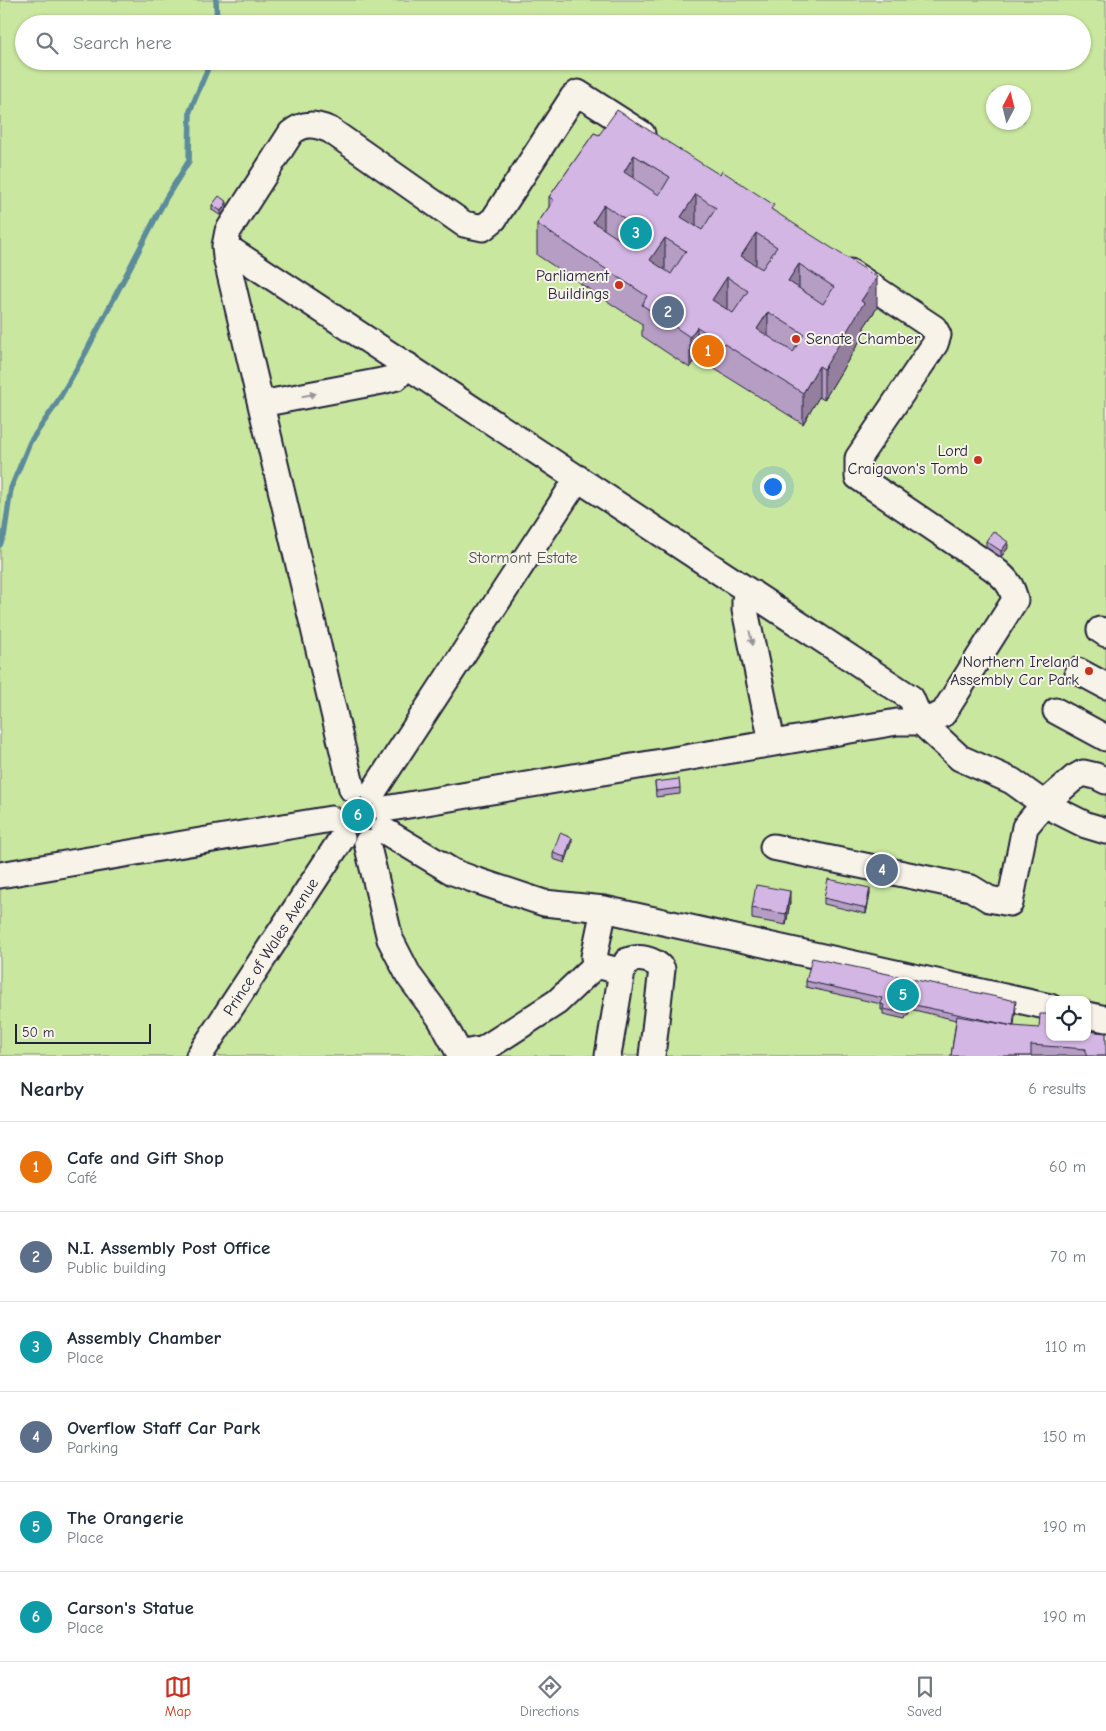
<!DOCTYPE html>
<meta charset="utf-8">
<style>
:root{--surface:#fff;--page:#f2f2f3;--text:#1f2937;--muted:#747a83;--line:#e0e1e3;--accent:#c8321e}
body{margin:0;font-family:"Comic Neue",sans-serif;background:var(--page);color:var(--text)}
.controls{position:absolute;right:15px;bottom:15px;display:grid;overflow:hidden;border-radius:10px;box-shadow:0 1px 4px #0004}
.controls button{width:45px;height:45px;display:grid;place-items:center;padding:0;border:0;border-bottom:1px solid var(--line);background:var(--surface);color:var(--text);font:25px sans-serif}
.compass{position:absolute;left:986px;top:85px;width:45px;height:45px;border-radius:50%;background:var(--surface);box-shadow:0 1px 4px #0004;rotate:7deg}
.scale{position:absolute;left:15px;bottom:12px;width:136px;box-sizing:border-box;padding-left:5px;border:2px solid #22223b;border-top:0;font-size:14px;line-height:18px;white-space:nowrap;color:#22223b;-webkit-text-stroke:4px #f7f3e8;paint-order:stroke}
.you{position:absolute;left:772px;top:486px;width:18px;height:18px;margin:-12px;border:4px solid #fff;border-radius:50%;background:#1a73e8;box-shadow:0 0 0 8px #1a73e833}
.badge{display:grid;place-items:center;width:32px;height:32px;border-radius:50%;background:var(--accent);color:#fff;font-size:16px;font-weight:700}
.pin{position:absolute;translate:-50% -50%;border:2px solid #fff;box-shadow:0 1px 5px #0006}
.list{margin:0;padding:0;list-style:none}
h2{display:flex;justify-content:space-between;align-items:center;height:65px;margin:0;padding:0 20px;font-size:21px}
h2 small{font-size:16px;font-weight:400;color:var(--muted)}
.list li{display:grid;grid-template-columns:32px 1fr auto;gap:15px;align-items:center;box-sizing:border-box;height:90px;padding:0 20px;border-top:1px solid var(--line)}
.list b{display:block;font-size:19px;white-space:nowrap}
.list p{margin:0;font-size:16px;white-space:nowrap;color:var(--muted)}
.list em{font-size:16px;font-style:normal;color:var(--muted)}
.icon{flex:none;width:28px;height:28px;fill:none;stroke:currentColor;stroke-width:2;stroke-linecap:round;stroke-linejoin:round}
.map{position:relative;flex:none;width:1106px;height:1056px;overflow:hidden}
.search{position:absolute;background:var(--surface);box-shadow:0 1px 4px #0004;left:15px;right:15px;top:15px;height:55px;display:flex;align-items:center;gap:12px;box-sizing:border-box;padding:0 18px;border-radius:28px;color:var(--muted);font-size:19px}
.sheet{height:605px;background:var(--surface)}
nav{display:flex;justify-content:space-around;align-items:center;box-sizing:border-box;height:70px;border-top:1px solid var(--line);background:var(--surface);font-size:14px;color:var(--muted)}
nav a{display:grid;justify-items:center;gap:2px}
nav .on{color:var(--accent)}
.map>svg:first-child{display:block}
</style>
<div class="map">
<svg width="1106" height="1056" viewBox="0 0 1106 1056">
<rect width="100%" height="100%" fill="#f7f3e8"/>
<filter id="ink" filterUnits="userSpaceOnUse"><feTurbulence type="fractalNoise" baseFrequency=".02" numOctaves="2"/><feDisplacementMap in="SourceGraphic" scale="10" xChannelSelector="R" yChannelSelector="G"/><feConvolveMatrix kernelMatrix="1 2 1 2 8 2 1 2 1" color-interpolation-filters="sRGB"/></filter>
<g filter="url(#ink)">
<path fill="#c9e79f" stroke="#76846d" fill-rule="evenodd" d="M 0,0 L 1106,0 L 1106,1056 L 0,1056 ZM 24,24 L 1082,24 L 1082,61 L 24,61 ZM 994,92 L 1024,92 L 1024,122 L 994,122 ZM 1050,1000 L 1087,1000 L 1087,1037 L 1050,1037 Z"/>
<g fill="none" stroke-linecap="round" stroke-linejoin="round">
<path stroke="#5b8b9b" stroke-width="5.5" d="M 216,0 L 217,24
M 0,545 L 4,536 L 11,488 L 30,442 L 55,406 L 85,354 L 166,198 L 189,161 L 190,111 L 211,61"/>
<defs>
<path id="minor" d="M 225,246 L 911,698 L 921,722 L 943,714 L 1015,600 C 1012,585 1006,579 994,569 L 858,477 L 858,458 L 935,344 L 938,335 L 934,328 L 850,272
M 261,404 L 382,381 L 397,377 L 407,365
M 751,592 L 745,600 L 745,610 L 772,742
M 1100,630 L 1106,634
M 1078,671 L 1106,686
M 1056,711 L 1106,738
M 352,789 L 226,257 L 225,246 L 228,231 L 291,133 C 304,122 315,124 330,130 L 464,224 L 483,228 L 494,219 L 573,97 L 578,93 L 642,134
M 373,792 L 578,478
M 385,809 L 897,722 L 921,722 L 960,758 L 1012,781 L 1044,804 L 1086,825 L 1106,831
M 383,830 L 453,872 L 472,879 L 544,903 L 604,909 L 1050,1007
M 367,843 L 390,939 L 409,976 L 440,1018 L 461,1056
M 773,847 L 971,888 L 989,899 L 1010,903 L 1025,827 L 1044,804 L 1074,778 L 1083,773 L 1096,776 L 1106,781
M 0,875 L 331,819
M 604,909 L 594,957 L 596,965 L 619,971 L 622,971 L 627,961 C 639,956 654,959 662,969 L 652,1056
M 1087,1015 L 1106,1019
M 460,1054 L 484,1049 L 557,1002 L 596,965
M 199,1056 L 342,838
M 608,1056 L 622,971"/>
</defs>
<use href="#minor" stroke="#22223b" stroke-width="29"/>
<use href="#minor" stroke="#f7f3e8" stroke-width="25"/>
</g>
<path fill="#b59dc3" stroke="#22223b" d="M 594,133 L 774,211 L 877,308 L 864,327 L 864,334 L 824,400 L 819,397 L 803,424 L 697,358 L 690,368 L 642,336 L 642,324 L 537,255 L 537,224 L 549,207 L 549,197 Z
M 212,205 L 227,207 L 221,216 L 212,210 Z
M 986,541 L 1008,548 L 1001,557 L 986,547 Z
M 655,782 L 680,788 L 680,794 L 656,797 Z
M 572,843 L 565,863 L 553,859 L 553,853 Z
M 870,894 L 866,914 L 824,904 L 824,898 Z
M 790,902 L 786,925 L 752,919 L 752,908 Z
M 806,981 L 1016,1007 L 1014,1026 L 1106,1056 L 951,1056 L 956,1020 L 910,1009 L 908,1016 L 906,1016 L 905,1019 L 883,1014 L 883,1010 L 881,1010 L 881,1004 L 806,987 Z"/>
<path fill="#947f9f" stroke="#22223b" d="M 634,155 L 634,186 L 624,172 Z
M 696,194 L 696,226 L 681,248 L 681,217 Z
M 227,202 L 227,207 L 221,216 L 221,211 Z
M 604,205 L 604,236 L 593,222 Z
M 756,233 L 756,264 L 741,287 L 741,256 Z
M 665,238 L 665,269 L 650,291 L 650,260 Z
M 799,264 L 799,295 L 788,281 Z
M 727,277 L 727,308 L 712,331 L 712,300 Z
M 877,277 L 877,308 L 864,327 L 864,334 L 824,400 L 824,369 L 861,301 Z
M 768,312 L 768,343 L 757,329 Z
M 697,327 L 697,358 L 690,368 L 690,337 Z
M 819,366 L 819,397 L 803,424 L 803,393 Z
M 1008,542 L 1008,548 L 1001,557 L 1001,551 Z
M 572,838 L 572,843 L 565,863 L 565,857 Z
M 870,888 L 870,894 L 866,914 L 866,908 Z
M 790,891 L 790,902 L 786,925 L 786,914 Z"/>
<path fill="#d3b6e3" stroke="#22223b" fill-rule="evenodd" d="M 617,110 L 720,175 L 722,171 L 774,205 L 771,209 L 877,277 L 861,301 L 864,303 L 824,369 L 819,366 L 803,393 L 697,327 L 690,337 L 642,305 L 647,296 L 537,224 L 554,200 L 549,197 L 594,133 L 599,135 ZM 634,155 L 670,177 L 659,195 L 624,172 ZM 696,194 L 716,208 L 702,230 L 681,217 ZM 604,205 L 639,228 L 628,245 L 593,222 ZM 756,233 L 777,247 L 762,269 L 741,256 ZM 665,238 L 686,251 L 671,274 L 650,260 ZM 799,264 L 834,287 L 823,304 L 788,281 ZM 727,277 L 748,291 L 733,313 L 712,300 ZM 768,312 L 804,334 L 793,352 L 757,329 Z
M 219,196 L 227,202 L 221,211 L 212,205 Z
M 993,531 L 1008,542 L 1001,551 L 986,541 Z
M 679,779 L 680,788 L 656,791 L 655,782 Z
M 560,833 L 572,838 L 565,857 L 553,853 Z
M 828,879 L 870,888 L 866,908 L 824,898 Z
M 756,885 L 790,891 L 786,914 L 752,908 Z
M 812,958 L 1016,1001 L 1013,1026 L 910,1004 L 908,1011 L 906,1010 L 905,1013 L 883,1009 L 884,1005 L 881,1004 L 882,998 L 806,981 Z
M 1040,1014 L 1050,1014 L 1050,1037 L 1087,1037 L 1087,1031 L 1106,1033 L 1106,1056 L 1086,1056 L 1086,1049 L 1031,1045 L 1031,1056 L 951,1056 L 957,1016 L 1013,1026 L 1039,1028 Z"/>
<defs><path id="oneway-solid" d="M-6-.8H1V-3.2L6.5 0L1 3.2V.8H-6Z" transform="scale(1.25)"/></defs>
<g fill="#97959a">
<use href="#oneway-solid" transform="translate(309 395) rotate(-10)"/>
<use href="#oneway-solid" transform="translate(751 638) rotate(78)"/>
</g>
</g>
<g fill="#c8321e" stroke="#f7f3e8" stroke-width="2">
<circle cx="619" cy="285" r="5"/>
<circle cx="796" cy="339" r="5"/>
<circle cx="978" cy="460" r="5"/>
<circle cx="1089" cy="671" r="5"/>
</g>
<g text-anchor="middle" dominant-baseline="central" stroke-width="4" stroke-linejoin="round" paint-order="stroke">
<g font-size="16" fill="#22223b" stroke="#f7f3e8" text-anchor="end">
<text x="609" y="276">Parliament<tspan x="609" dy="18">Buildings</tspan></text>
<text x="806" y="339" text-anchor="start">Senate Chamber</text>
<text x="968" y="451">Lord<tspan x="968" dy="18">Craigavon's Tomb</tspan></text>
<text x="1079" y="662">Northern Ireland<tspan x="1079" dy="18">Assembly Car Park</tspan></text>
</g>
<g font-size="16" fill="#4c5354" stroke="#f7f3e8">
<text x="523" y="558">Stormont Estate</text>
</g>
<g font-size="16" fill="#22223b" stroke="#f7f3e8">
<text transform="translate(271 947) rotate(-57)">Prince of Wales Avenue</text>
</g>
</g>
</svg>
<div class="controls">
<button><svg class="icon" aria-label="locate" viewBox="0 0 24 24"><circle cx="12" cy="12" r="6"/><path d="M12 2v4M12 18v4M2 12h4M18 12h4"/></svg></button>
</div>
<svg class="compass" viewBox="-18 -18 36 36"><path d="M0-13l5 13h-10z" fill="#e53935"/><path d="M0 13l5-13h-10z" fill="#747a83"/></svg>
<div class="scale">50 m</div>
<div class="you"></div>
<div class="pin badge" style="left:708px;top:351px;background:#e8710a">1</div>
<div class="pin badge" style="left:668px;top:312px;background:#5c6f8a">2</div>
<div class="pin badge" style="left:636px;top:233px;background:#0f9aa8">3</div>
<div class="pin badge" style="left:882px;top:870px;background:#5c6f8a">4</div>
<div class="pin badge" style="left:903px;top:995px;background:#0f9aa8">5</div>
<div class="pin badge" style="left:358px;top:815px;background:#0f9aa8">6</div>
<div class="search"><svg class="icon" aria-label="search" viewBox="0 0 24 24"><circle cx="10" cy="10" r="6"/><path d="M15 15l6 6"/></svg>Search here</div>
</div>
<section class="sheet">
<h2>Nearby<small>6 results</small></h2>
<ul class="list">
<li><span class="badge" style="background:#e8710a">1</span><div><b>Cafe and Gift Shop</b><p>Café</p></div><em>60 m</em></li>
<li><span class="badge" style="background:#5c6f8a">2</span><div><b>N.I. Assembly Post Office</b><p>Public building</p></div><em>70 m</em></li>
<li><span class="badge" style="background:#0f9aa8">3</span><div><b>Assembly Chamber</b><p>Place</p></div><em>110 m</em></li>
<li><span class="badge" style="background:#5c6f8a">4</span><div><b>Overflow Staff Car Park</b><p>Parking</p></div><em>150 m</em></li>
<li><span class="badge" style="background:#0f9aa8">5</span><div><b>The Orangerie</b><p>Place</p></div><em>190 m</em></li>
<li><span class="badge" style="background:#0f9aa8">6</span><div><b>Carson's Statue</b><p>Place</p></div><em>190 m</em></li>
</ul>
</section>
<nav>
<a class="on"><svg class="icon" aria-label="map" viewBox="0 0 24 24"><path d="M3 6l6-2 6 2 6-2v14l-6 2-6-2-6 2zM9 4v14M15 6v14"/></svg>Map</a>
<a><svg class="icon" aria-label="directions" viewBox="0 0 24 24"><path d="M12 3l9 9-9 9-9-9zM9 14v-3h6M13 9l2 2-2 2"/></svg>Directions</a>
<a><svg class="icon" aria-label="saved" viewBox="0 0 24 24"><path d="M7 4h10v16l-5-4-5 4z"/></svg>Saved</a>
</nav>
